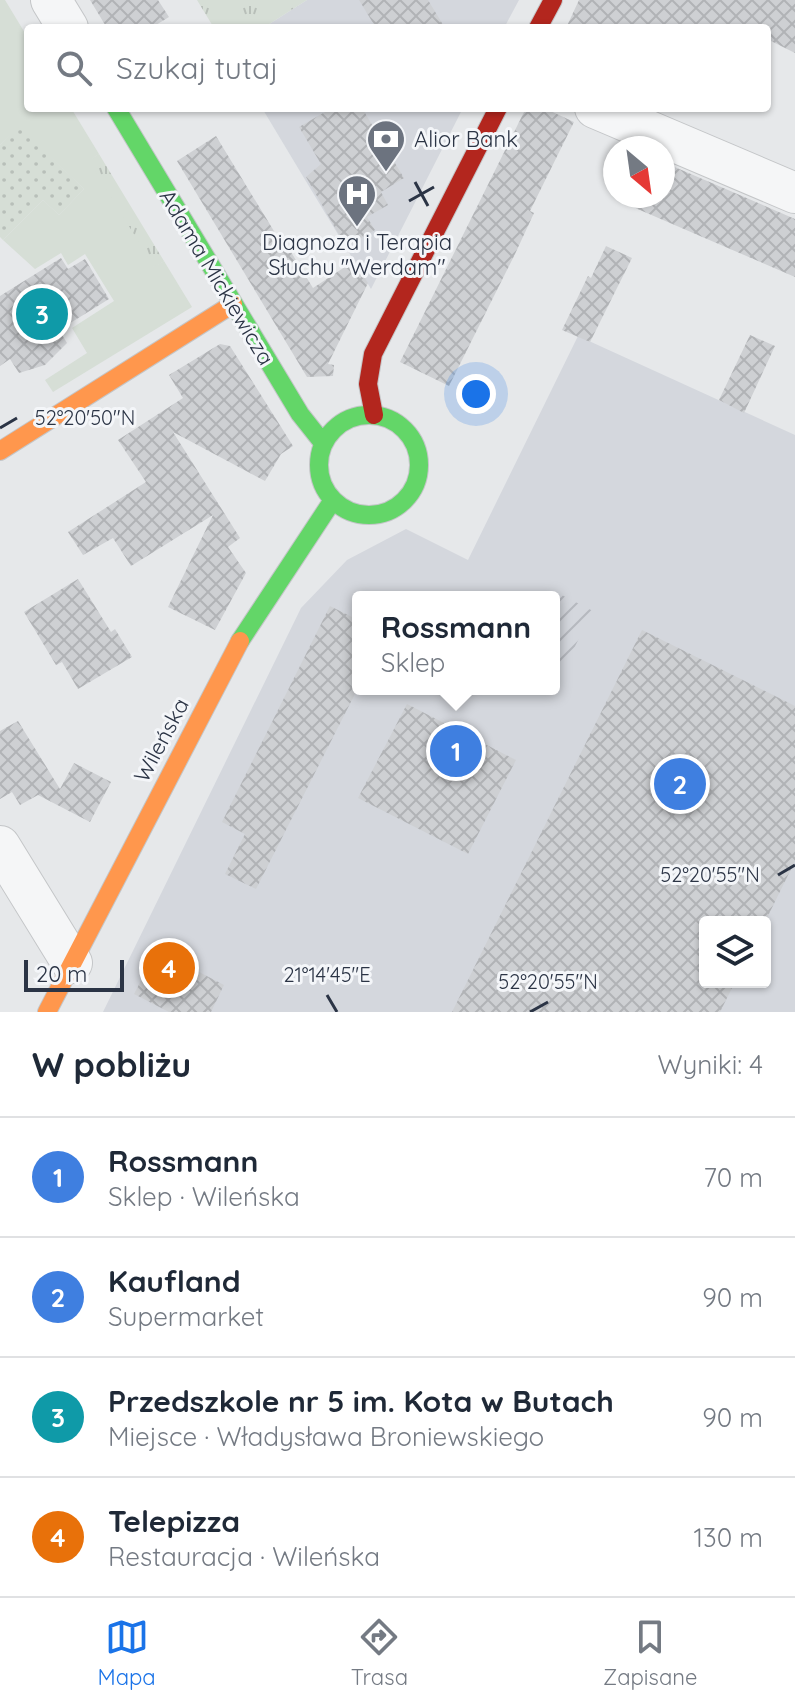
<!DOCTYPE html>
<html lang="pl">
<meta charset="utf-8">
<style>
:root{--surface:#fff;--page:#f2f2f3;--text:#1f2937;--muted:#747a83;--line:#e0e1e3;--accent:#1a73e8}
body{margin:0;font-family:Quicksand,sans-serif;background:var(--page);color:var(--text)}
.controls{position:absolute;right:24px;bottom:24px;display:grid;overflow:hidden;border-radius:8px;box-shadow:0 2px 6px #0004}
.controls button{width:72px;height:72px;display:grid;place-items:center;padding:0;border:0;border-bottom:2px solid var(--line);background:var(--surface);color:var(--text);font:40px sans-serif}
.compass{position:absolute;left:603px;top:136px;width:72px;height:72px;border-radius:50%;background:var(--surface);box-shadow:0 2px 6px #0004;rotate:151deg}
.scale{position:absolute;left:24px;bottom:20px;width:100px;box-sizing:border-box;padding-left:8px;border:4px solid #2b3445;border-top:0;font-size:22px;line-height:28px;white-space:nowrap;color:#2b3445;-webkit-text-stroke:6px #f4f6f9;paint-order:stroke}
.you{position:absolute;left:476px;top:394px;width:28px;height:28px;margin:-20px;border:6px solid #fff;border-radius:50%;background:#1a73e8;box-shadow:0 0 0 12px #1a73e833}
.badge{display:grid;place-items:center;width:52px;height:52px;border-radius:50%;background:var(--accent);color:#fff;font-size:26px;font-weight:700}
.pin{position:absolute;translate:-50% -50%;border:4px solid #fff;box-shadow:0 2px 8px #0006}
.popup{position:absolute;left:352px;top:591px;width:208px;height:104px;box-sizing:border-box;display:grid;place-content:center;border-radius:8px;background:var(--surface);filter:drop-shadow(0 2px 6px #0005);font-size:26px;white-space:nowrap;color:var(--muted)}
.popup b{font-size:30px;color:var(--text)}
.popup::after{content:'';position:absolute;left:50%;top:100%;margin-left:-16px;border:16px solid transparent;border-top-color:var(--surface)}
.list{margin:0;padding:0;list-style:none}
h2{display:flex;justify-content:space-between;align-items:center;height:104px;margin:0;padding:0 32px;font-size:34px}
h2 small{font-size:26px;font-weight:400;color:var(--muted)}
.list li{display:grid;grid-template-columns:52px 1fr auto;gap:24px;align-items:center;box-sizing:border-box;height:120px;padding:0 32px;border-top:2px solid var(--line)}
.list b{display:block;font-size:30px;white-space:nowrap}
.list p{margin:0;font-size:26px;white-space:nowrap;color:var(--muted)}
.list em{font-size:26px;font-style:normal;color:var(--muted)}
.icon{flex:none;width:44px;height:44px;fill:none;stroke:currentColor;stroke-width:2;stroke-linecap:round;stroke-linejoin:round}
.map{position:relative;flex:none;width:795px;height:1012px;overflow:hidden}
.search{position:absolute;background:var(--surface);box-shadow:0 2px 6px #0004;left:24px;right:24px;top:24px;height:88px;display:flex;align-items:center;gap:20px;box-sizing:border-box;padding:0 28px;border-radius:8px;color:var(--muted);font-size:30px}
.sheet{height:584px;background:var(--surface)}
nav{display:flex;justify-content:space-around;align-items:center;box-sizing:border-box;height:112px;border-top:2px solid var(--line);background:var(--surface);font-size:22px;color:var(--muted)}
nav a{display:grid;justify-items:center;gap:4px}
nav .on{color:var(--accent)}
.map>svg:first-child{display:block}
</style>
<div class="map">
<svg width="795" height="1012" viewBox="0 0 795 1012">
<defs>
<pattern id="industrial-furrows" width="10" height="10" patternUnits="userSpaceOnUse" patternTransform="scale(2)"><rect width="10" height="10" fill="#d4d7dd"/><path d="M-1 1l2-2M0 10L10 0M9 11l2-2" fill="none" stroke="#b6b9bf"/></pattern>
<pattern id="grass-tufts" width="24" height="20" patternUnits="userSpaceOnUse" patternTransform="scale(2)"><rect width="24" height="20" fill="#d6ded6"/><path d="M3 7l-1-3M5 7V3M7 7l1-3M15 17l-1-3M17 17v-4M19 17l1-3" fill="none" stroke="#b8bfb9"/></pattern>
<pattern id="park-dots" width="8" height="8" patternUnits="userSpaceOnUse" patternTransform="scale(2)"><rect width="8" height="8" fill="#d6ded6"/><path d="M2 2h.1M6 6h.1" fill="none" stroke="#b8bfb9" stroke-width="1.8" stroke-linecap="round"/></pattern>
<pattern id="building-cross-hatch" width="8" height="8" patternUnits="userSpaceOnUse" patternTransform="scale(2)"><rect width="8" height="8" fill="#ced0d3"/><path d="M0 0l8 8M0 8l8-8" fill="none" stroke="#b1b3b6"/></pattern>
</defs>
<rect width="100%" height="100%" fill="#e6e8ea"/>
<path fill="#d4d7dd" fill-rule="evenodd" d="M 307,0 L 519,0 L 504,28 L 263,28 Z
M 262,108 L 463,108 L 371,289 L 304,178 Z
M 578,336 L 795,435 L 795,1012 L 103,1012 L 301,608 L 347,560 L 406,529 L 468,560 ZM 358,597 L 554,597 L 554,689 L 358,689 ZM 705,922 L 765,922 L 765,982 L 705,982 Z"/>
<path fill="url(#industrial-furrows)" d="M 554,591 L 593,611 L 563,670 L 554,665 L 554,597 L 551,597 Z"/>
<path fill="url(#grass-tufts)" d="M 197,0 L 307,0 L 263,28 L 214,28 Z
M 99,154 L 164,261 L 154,268 L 88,161 Z"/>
<path fill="url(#park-dots)" d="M 19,126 L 84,189 L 59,215 L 43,200 L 3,240 L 0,237 L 0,145 Z"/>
<path fill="#d6ded6" d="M 0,0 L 5,0 L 28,38 L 28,108 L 71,108 L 99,154 L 89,161 L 154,267 L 164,261 L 192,307 L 53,392 L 45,380 L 87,353 L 72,328 L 114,301 L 85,254 L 68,265 L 61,253 L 35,269 L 3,240 L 43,200 L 59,215 L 84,189 L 19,127 L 0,145 Z"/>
<path fill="url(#building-cross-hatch)" d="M 90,0 L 158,0 L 169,17 L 151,28 L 107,28 Z
M 359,0 L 428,0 L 445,28 L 376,28 Z
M 579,0 L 795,0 L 795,53 L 767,39 L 767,28 L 566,28 Z
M 332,108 L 362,108 L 404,178 L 381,192 L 388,205 L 367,217 L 375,230 L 346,247 L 306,177 L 321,164 L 299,127 Z
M 526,108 L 544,108 L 574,122 L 530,211 L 534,213 L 515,254 L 449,386 L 400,362 Z
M 216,136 L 280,241 L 283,239 L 313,288 L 354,261 L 368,283 L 328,364 L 334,365 L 333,376 L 307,377 L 177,161 Z
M 663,162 L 795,219 L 795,277 L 626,204 L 630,196 L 663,196 Z
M 606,246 L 632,258 L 590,342 L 562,330 L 588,276 L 591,278 Z
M 61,258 L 68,269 L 85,259 L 109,299 L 59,330 L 67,343 L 45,365 L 19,373 L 10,359 L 0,366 L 0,296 Z
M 750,335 L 775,346 L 744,413 L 719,400 Z
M 220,344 L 230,346 L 293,446 L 281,454 L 265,481 L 173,432 L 240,538 L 228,547 L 246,573 L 215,630 L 168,607 L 213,515 L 131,566 L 113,538 L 83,555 L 68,532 L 146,482 L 118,440 L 183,398 L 169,375 Z
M 78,579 L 111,632 L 115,629 L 132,657 L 78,689 L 62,662 L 56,665 L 24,612 Z
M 330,606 L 358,620 L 358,688 L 256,889 L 225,874 L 245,834 L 222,822 Z
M 642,630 L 795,706 L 795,861 L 765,922 L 705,922 L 705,982 L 735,982 L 720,1012 L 452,1012 Z
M 407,704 L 516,760 L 468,854 L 358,798 Z
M 18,721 L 60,789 L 74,763 L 111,782 L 90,822 L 38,795 L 20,805 L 12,792 L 0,799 L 0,731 Z
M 157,950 L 224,985 L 211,1012 L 169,1012 L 134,994 Z"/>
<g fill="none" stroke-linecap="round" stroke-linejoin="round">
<defs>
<path id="street" d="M 51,0 L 68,28
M 595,108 L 795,193
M 0,846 L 72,963"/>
<path id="fast" d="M 116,108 L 300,414 L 323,443
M319 465a50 50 0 1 1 100 0a50 50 0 1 1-100 0Z
M 240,641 L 333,500"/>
<path id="slow" d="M 0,451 L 233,304
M 47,1012 L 240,641"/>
<path id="jam" d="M 538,28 L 553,0
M 374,415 L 368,384 L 373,354 L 498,108"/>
</defs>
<use href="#street" stroke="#c4c6c8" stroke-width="42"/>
<use href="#fast" stroke="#c4c6c8" stroke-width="20"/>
<use href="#slow" stroke="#c4c6c8" stroke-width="20"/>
<use href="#jam" stroke="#c4c6c8" stroke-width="20"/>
<use href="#street" stroke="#f5f6f7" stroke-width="40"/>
<use href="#fast" stroke="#63d668" stroke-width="18"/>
<use href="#slow" stroke="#ff974d" stroke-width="18"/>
<use href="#jam" stroke="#b3261e" stroke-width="18"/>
</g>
<path fill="none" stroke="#2b3445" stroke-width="3" d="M 415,182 L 428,206M 409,201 L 434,187M 0,428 L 17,418M 778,875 L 795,865M 327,995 L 337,1012M 530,1012 L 548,1002"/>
<defs>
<symbol id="bank-pin" viewBox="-11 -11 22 30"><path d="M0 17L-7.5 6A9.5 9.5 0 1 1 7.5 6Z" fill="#6c737f" stroke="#f4f6f9"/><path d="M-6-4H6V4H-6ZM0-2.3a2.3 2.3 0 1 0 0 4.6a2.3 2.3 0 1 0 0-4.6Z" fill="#fff"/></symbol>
<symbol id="hospital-pin" viewBox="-11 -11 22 30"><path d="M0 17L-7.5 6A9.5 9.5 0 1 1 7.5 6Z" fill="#6c737f" stroke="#f4f6f9"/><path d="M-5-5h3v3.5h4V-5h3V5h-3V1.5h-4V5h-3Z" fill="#fff"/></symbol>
</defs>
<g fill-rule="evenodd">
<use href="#bank-pin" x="364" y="117" width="44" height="60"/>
<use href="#hospital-pin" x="335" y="172" width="44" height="60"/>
</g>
<g text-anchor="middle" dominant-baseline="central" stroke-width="6" stroke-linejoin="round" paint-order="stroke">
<g font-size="22" fill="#2b3445" stroke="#f4f6f9" text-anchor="start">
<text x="414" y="139">Alior Bank</text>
<text x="357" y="242" text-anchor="middle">Diagnoza i Terapia<tspan x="357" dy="25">Słuchu "Werdam"</tspan></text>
</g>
<g font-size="22" fill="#2b3445" stroke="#f4f6f9">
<text transform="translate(217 277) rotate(59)">Adama Mickiewicza</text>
<text transform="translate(161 740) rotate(-62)">Wileńska</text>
</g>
</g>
<g font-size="20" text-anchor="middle" fill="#2b3445" stroke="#f4f6f9" stroke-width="6" stroke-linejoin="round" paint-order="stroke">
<text x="85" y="425">52°20'50"N</text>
<text x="710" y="882">52°20'55"N</text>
<text x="327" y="982">21°14'45"E</text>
<text x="548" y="989">52°20'55"N</text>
</g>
</svg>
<div class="controls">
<button><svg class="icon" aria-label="layers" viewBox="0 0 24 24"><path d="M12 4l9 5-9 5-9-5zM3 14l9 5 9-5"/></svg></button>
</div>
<svg class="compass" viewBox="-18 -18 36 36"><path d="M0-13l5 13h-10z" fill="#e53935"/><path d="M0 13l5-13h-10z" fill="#747a83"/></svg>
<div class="scale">20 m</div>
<div class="you"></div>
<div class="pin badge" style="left:456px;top:751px;background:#3f7fe0">1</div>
<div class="popup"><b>Rossmann</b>Sklep</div>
<div class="pin badge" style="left:680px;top:784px;background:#3f7fe0">2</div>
<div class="pin badge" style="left:42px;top:314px;background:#0f9aa8">3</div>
<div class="pin badge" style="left:169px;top:968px;background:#e8710a">4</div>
<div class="search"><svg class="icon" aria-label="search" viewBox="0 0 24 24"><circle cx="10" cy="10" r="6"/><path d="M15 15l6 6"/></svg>Szukaj tutaj</div>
</div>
<section class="sheet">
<h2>W pobliżu<small>Wyniki: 4</small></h2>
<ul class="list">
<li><span class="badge" style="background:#3f7fe0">1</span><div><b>Rossmann</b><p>Sklep · Wileńska</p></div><em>70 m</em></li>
<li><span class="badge" style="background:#3f7fe0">2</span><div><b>Kaufland</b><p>Supermarket</p></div><em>90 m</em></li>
<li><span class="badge" style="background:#0f9aa8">3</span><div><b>Przedszkole nr 5 im. Kota w Butach</b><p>Miejsce · Władysława Broniewskiego</p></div><em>90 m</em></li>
<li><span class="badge" style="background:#e8710a">4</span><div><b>Telepizza</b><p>Restauracja · Wileńska</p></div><em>130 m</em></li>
</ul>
</section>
<nav>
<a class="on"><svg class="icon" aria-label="map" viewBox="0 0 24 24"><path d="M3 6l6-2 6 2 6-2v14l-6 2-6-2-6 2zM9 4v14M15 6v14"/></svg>Mapa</a>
<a><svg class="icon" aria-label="directions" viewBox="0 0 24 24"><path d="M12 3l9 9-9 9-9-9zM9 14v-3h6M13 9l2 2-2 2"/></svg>Trasa</a>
<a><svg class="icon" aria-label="saved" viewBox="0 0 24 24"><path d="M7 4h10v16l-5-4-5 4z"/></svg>Zapisane</a>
</nav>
